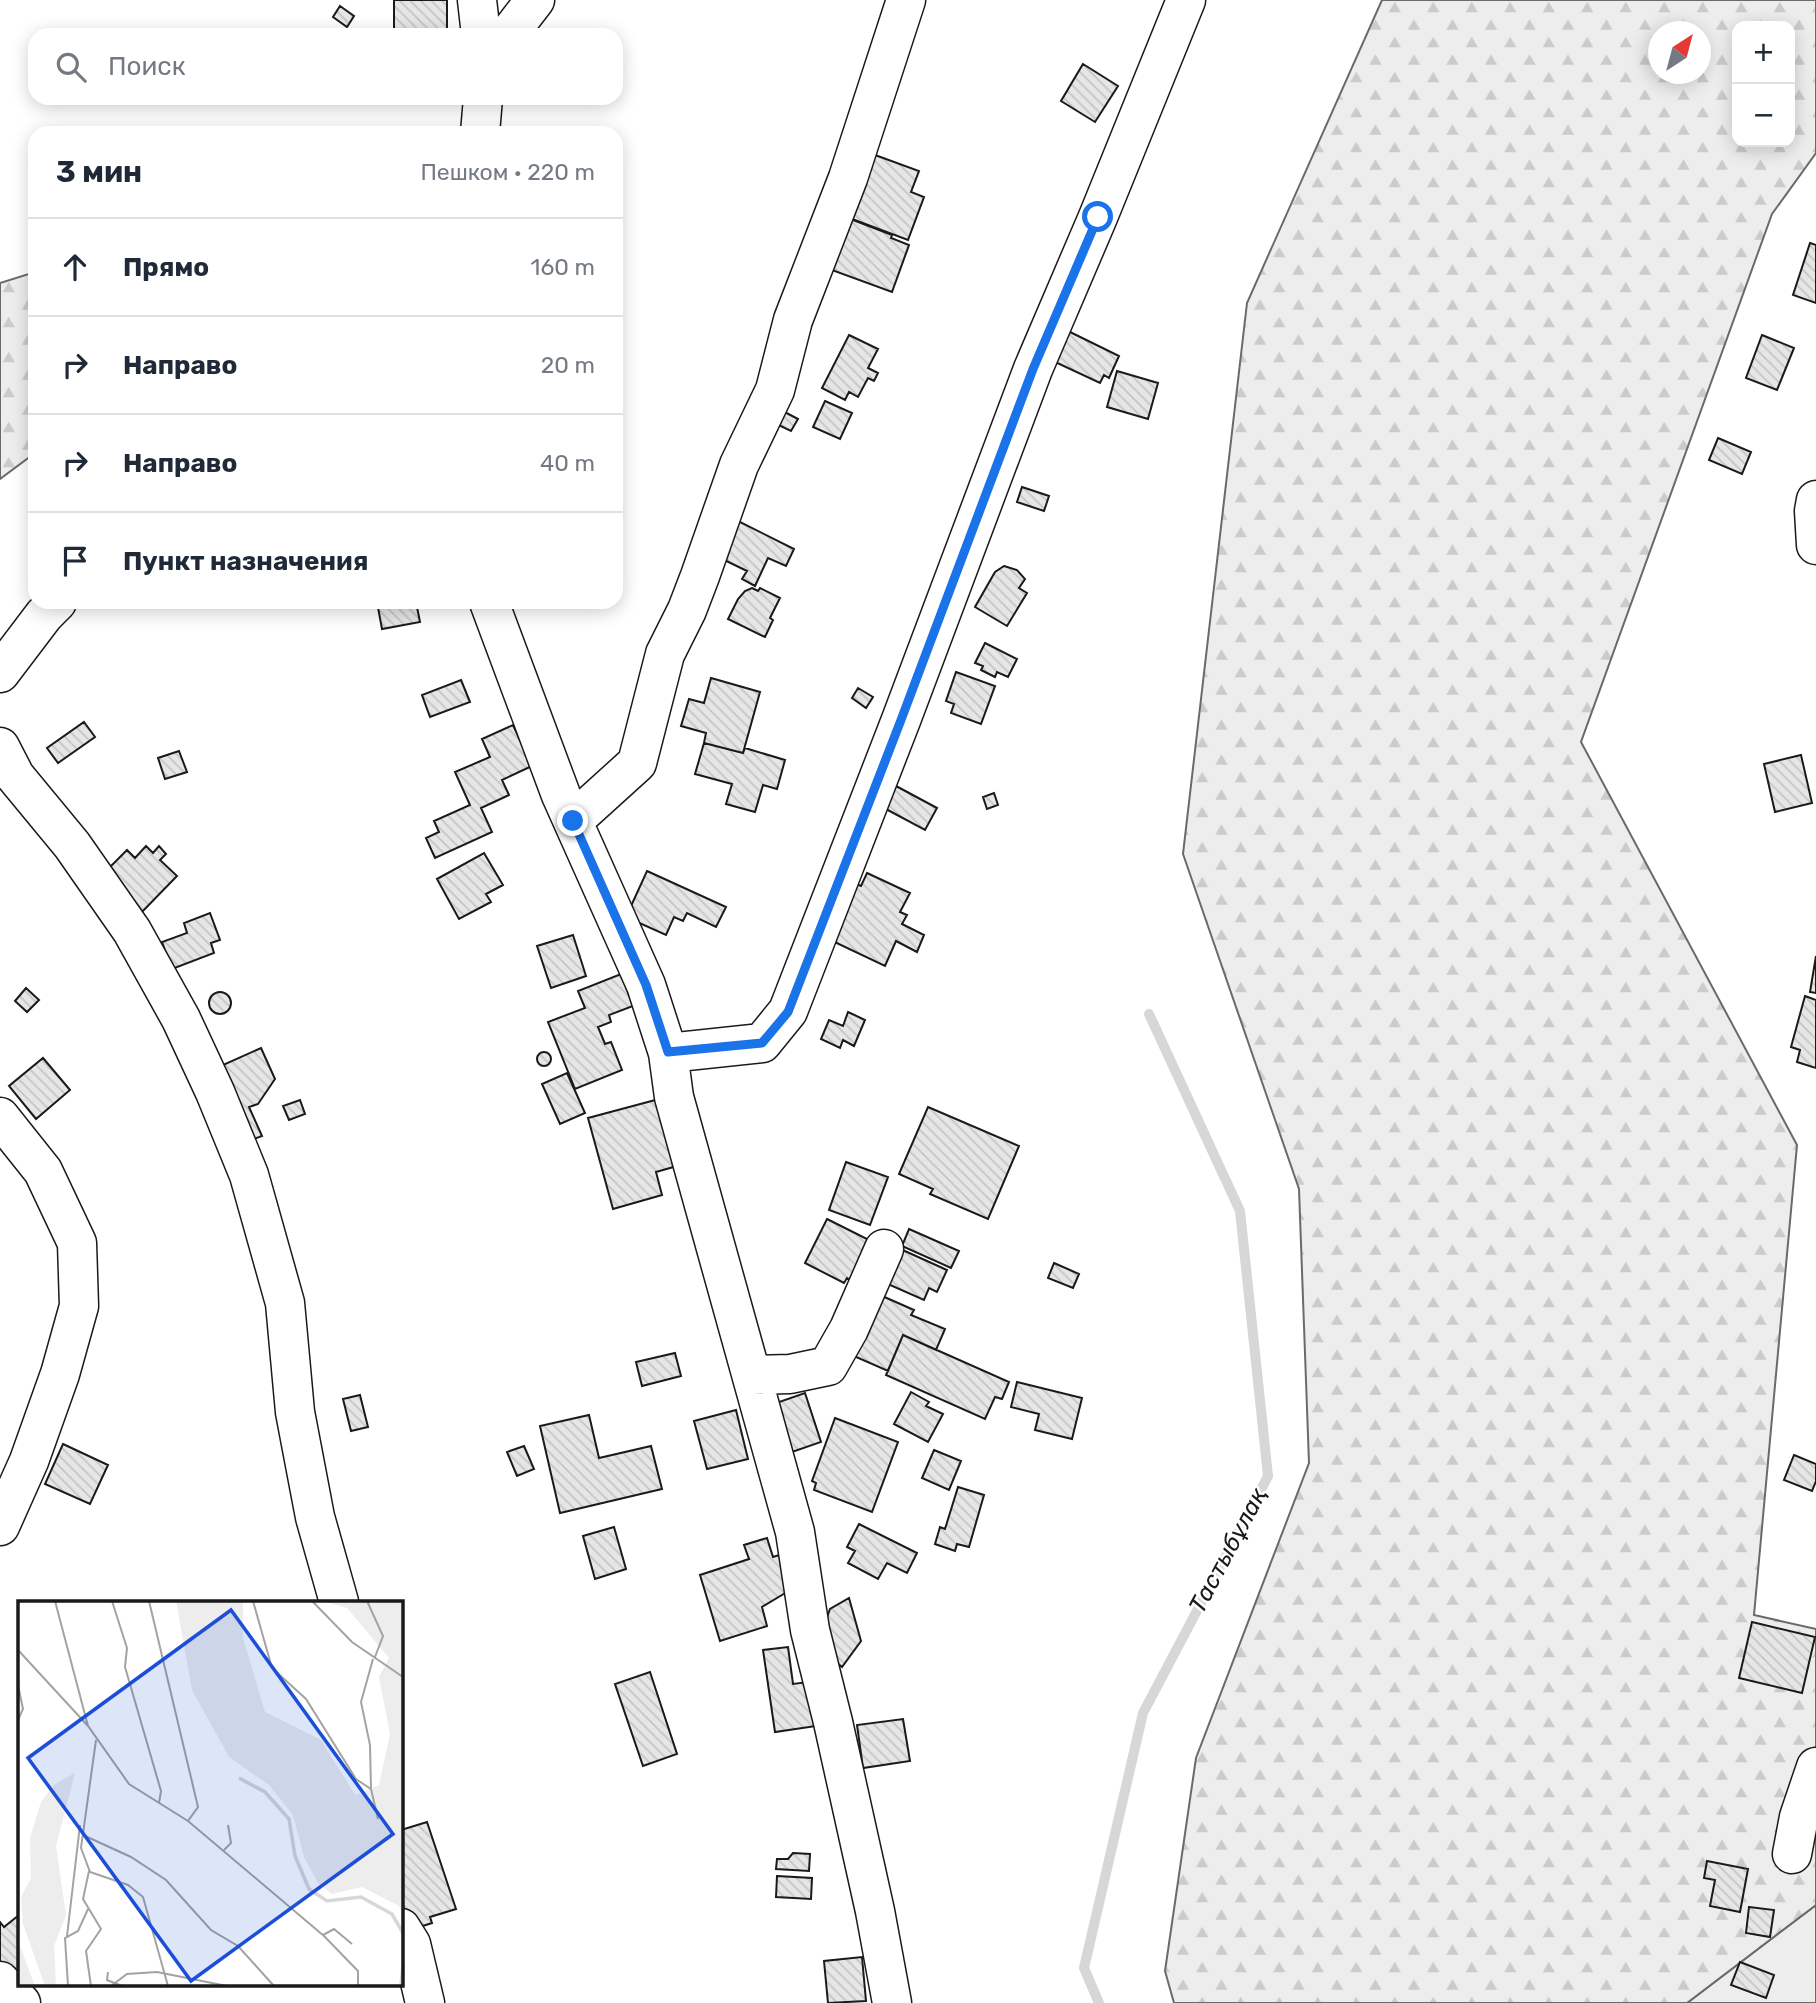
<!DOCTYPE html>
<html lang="ru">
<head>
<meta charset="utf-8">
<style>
	body { margin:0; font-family:Rubik,sans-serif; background:#f2f2f3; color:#1f2937 }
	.controls { position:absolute; right:21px; top:21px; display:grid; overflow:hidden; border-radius:14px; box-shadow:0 4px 18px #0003 }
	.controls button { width:63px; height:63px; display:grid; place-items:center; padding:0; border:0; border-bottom:2px solid #e0e1e3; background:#fff; color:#1f2937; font:35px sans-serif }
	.compass { position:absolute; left:1648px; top:21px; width:63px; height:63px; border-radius:50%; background:#fff; box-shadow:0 4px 18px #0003; rotate:36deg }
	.stop { position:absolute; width:21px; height:21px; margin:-16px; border:5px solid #1a73e8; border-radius:50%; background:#fff }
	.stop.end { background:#1a73e8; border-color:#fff; box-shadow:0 2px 7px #0008 }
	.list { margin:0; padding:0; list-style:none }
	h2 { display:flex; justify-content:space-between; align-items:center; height:91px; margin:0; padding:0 28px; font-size:30px }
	h2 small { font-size:23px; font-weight:400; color:#747a83 }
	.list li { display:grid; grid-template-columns:46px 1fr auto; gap:21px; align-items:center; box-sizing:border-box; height:98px; padding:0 28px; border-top:2px solid #e0e1e3 }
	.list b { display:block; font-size:26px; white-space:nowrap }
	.list em { font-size:23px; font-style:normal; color:#747a83 }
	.icon { flex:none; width:38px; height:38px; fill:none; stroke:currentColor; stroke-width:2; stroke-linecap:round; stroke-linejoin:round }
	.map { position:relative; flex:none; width:1816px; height:2003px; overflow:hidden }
	.search { position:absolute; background:#fff; box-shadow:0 4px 18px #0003; left:28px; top:28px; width:595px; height:77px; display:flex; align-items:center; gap:18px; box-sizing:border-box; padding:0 24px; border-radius:21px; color:#747a83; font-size:26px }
	.panel { position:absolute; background:#fff; box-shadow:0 4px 18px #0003; left:28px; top:126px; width:595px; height:483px; border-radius:21px }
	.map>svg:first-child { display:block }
	.built { fill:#ededed; stroke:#6a6a6a; stroke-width:2 }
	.forest { fill:url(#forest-firs); stroke:#6a6a6a; stroke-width:2; fill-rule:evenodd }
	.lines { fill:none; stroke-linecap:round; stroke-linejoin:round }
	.stream { stroke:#d7d7d7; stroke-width:10 }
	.building { fill:url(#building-back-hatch); stroke:#1a1a1a; stroke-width:2 }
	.minor-casing { stroke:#1a1a1a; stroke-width:41 }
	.minor { stroke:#fff; stroke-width:38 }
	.route { stroke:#1a73e8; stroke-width:9 }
	.labels { text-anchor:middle; stroke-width:5; stroke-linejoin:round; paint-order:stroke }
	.water-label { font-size:24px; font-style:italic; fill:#1a1a1a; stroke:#fff }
	.inset-river { fill:none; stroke:#d7d7d7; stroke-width:3.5 }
	.inset-road { fill:none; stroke:#a3a3a3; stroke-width:2 }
	.view { fill:#1d4ed8; fill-opacity:0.15; stroke:#1d4ed8; stroke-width:3.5 }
	.inset-edge { fill:none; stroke:#1a1a1a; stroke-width:3.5 }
</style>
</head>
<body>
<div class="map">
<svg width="1816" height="2003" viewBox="0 0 1816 2003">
	<defs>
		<pattern id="forest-firs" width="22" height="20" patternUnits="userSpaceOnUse" patternTransform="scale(1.75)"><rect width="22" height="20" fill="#ededed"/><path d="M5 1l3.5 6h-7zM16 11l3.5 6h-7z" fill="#cbcbcb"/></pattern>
		<pattern id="building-back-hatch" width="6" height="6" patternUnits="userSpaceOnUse" patternTransform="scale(1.75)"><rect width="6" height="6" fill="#e6e6e6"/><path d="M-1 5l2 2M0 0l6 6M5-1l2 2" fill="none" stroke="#c5c5c5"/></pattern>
	</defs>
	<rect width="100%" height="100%" fill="#fff"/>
	<path class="built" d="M1816,1905v98h-129z"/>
	<path class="forest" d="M1382,0h434v153l-44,61 -191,528 216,403 -43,470 62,14v276l-129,98h-513l-9,-32 31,-213 113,-295 -10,-274 -116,-335 64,-551zM1737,26h53v116h-53zM1658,32h42v42h-42z
		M35,272v181l-35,26v-196z"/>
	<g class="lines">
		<path class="stream" d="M1099,2003l-15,-35 59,-255 125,-237 -28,-265 -91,-197"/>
	</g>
	<path class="building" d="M394,0h53v35h-53z
		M340,6l14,10 -7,11 -14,-10z
		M1083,64l35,22 -23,36 -34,-21z
		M875,155l44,16 -8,21 13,5 -16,43 -56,-21z
		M848,218l44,17 -1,3 18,7 -17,47 -63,-23z
		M1810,243l6,2v58l-23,-8z
		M1068,331l51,25 -10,22 -5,-3 -4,8 -47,-22z
		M849,335l29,14 -10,19 10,5 -4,8 -6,-3 -10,19 -9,-5 -4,8 -23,-12z
		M1762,335l32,13 -17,42 -31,-12z
		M1117,371l41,12 -10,36 -41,-12z
		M825,401l27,12 -12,26 -27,-12z
		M775,407l23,12 -7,12 -23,-11z
		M1718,438l33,14 -9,22 -33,-14z
		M1022,487l27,9 -5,15 -27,-9z
		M732,518l62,31 -8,17 -18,-8 -13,28 -13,-7 5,-8 -33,-16z
		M1004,566l13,4 8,9 -6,9 8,5 -20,33 -32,-19 20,-35z
		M752,588l6,3 2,-3 20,10 -10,20 3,2 -8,17 -37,-18 10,-20 7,-8z
		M377,602h39l4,20 -38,7z
		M985,643l32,16 -9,18 -11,-5 -2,5 -14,-7 2,-4 -8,-3z
		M956,672l39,14 -14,38 -30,-11 3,-9 -8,-3z
		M711,678l49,14 -17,61 -39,-10 2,-10 -25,-7 8,-27 15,4z
		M461,680l9,22 -40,15 -8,-22z
		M858,688l15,9 -7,11 -14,-10z
		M84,722l11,15 -37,26 -11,-15z
		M513,725l19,41 -30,14 7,15 -28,13 11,24 -57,26 -9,-20 13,-6 -5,-11 36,-16 -15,-33 35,-15 -8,-18z
		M704,743l39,10 2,-5 40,12 -8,29 -14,-4 -8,27 -29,-8 6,-20 -37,-10z
		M179,751l8,21 -22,7 -7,-21z
		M1801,755l11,48 -37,9 -11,-48z
		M896,786l41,22 -12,22 -41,-22z
		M994,793l4,12 -11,4 -4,-12z
		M146,846l7,7 6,-7 7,8 -6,6 17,16 -37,38 -33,-44 20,-20 8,8z
		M484,853l19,32 -17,9 5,8 -32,17 -22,-40z
		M647,871l79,36 -10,20 -29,-14 -4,8 -9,-4 -8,18 -40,-18z
		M867,873l43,20 -10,19 7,3 -5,9 22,11 -7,17 -21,-11 -11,25 -61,-29 27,-55 10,4z
		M210,913l10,27 -9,3 3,10 -42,16 -10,-27 25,-9 -3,-10z
		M573,935l13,41 -35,12 -14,-42z
		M1816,956v37l-6,-1z
		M621,974l12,32 -24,9 2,7 -13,5 7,17 6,-2 11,28 -47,19 -27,-67 37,-14 -7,-17z
		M26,988l13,12 -12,12 -12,-11z
		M209 1003a11 11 0 1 1 22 0a11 11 0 1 1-22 0Z
		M1805,996l11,4v68l-19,-6 3,-12 -9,-3z
		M848,1012l17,8 -11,26 -11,-6 -3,8 -19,-9 8,-19 14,6z
		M261,1048l14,31 -17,25 -9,3 13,29 -16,6 -32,-73z
		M537 1059a7 7 0 1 1 14 0a7 7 0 1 1-14 0Z
		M43,1058l27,32 -34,29 -27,-33z
		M567,1073l18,40 -25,11 -18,-40z
		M659,1099l18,67 -21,6 6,23 -49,14 -25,-91z
		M300,1100l5,14 -16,6 -6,-14z
		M928,1107l91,39 -31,73 -58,-25 3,-5 -34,-15z
		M846,1162l42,15 -18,48 -41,-15z
		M827,1219l44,22 -15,42 -9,-5 -3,5 -39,-20z
		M909,1229l50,22 -8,17 -49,-22z
		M896,1247l51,23 -10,22 -8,-4 -5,12 -43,-19z
		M1054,1263l25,11 -6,14 -25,-10z
		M873,1292l41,18 -3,5 34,14 -9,21 -33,-15 -15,36 -41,-18z
		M903,1335l106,47 -7,17 -7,-2 -10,22 -99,-44z
		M675,1353l6,23 -39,10 -6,-24z
		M1017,1382l65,16 -10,41 -37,-9 4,-16 -28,-7z
		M911,1392l18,10 -3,4 17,8 -15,28 -34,-18z
		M805,1393l16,49 -29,10 -16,-49z
		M360,1395l8,32 -17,4 -8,-32z
		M736,1410l12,49 -41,10 -13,-48z
		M589,1415l10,43 52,-12 11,43 -102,24 -20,-87z
		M835,1418l63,24 -26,70 -58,-22 2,-7 -4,-2z
		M63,1444l45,21 -18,39 -45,-20z
		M524,1446l10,23 -17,7 -10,-24z
		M934,1450l27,11 -12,29 -27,-12z
		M1794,1455l22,9v17l-4,10 -28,-11z
		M958,1487l26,8 -15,52 -12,-3 -2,7 -20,-7 5,-17 5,2z
		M859,1524l58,29 -10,20 -20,-10 -9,16 -30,-16 7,-12 -8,-4z
		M614,1527l12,42 -31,10 -12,-43z
		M767,1538l6,19 6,-2 9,29 -1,8 -25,15 5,19 -47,15 -20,-66 49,-16 -5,-14z
		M849,1598l12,43 -19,26 -12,-10 -5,-34 5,-14z
		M1752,1622l63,15 -13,56 -63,-15z
		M788,1647l5,37 23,-3 7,44 -48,7 -12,-82z
		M650,1672l27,82 -34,12 -28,-82z
		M903,1719l7,42 -47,7 -6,-43z
		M427,1822l29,87 -26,8 2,6 -28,9 -3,-10v-92z
		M793,1853l17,1 -1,17 -33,-2 1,-10h11z
		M1707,1861l41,8 -8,43 -30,-6 5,-26 -11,-2z
		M777,1876l35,2 -1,21 -35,-2z
		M1749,1907l25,3 -4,27 -24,-4z
		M19,1915v69l-19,-11v-51l4,5z
		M862,1957l4,44 -38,2 -4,-42z
		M1740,1962l34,13 -8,23 -35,-13z"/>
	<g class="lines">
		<defs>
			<path id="minor" d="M477,0l4,35
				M508,35l27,-35
				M480,133l3,-35
				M1816,500l-2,11 2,34
				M489,602l72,193 85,190 22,68 6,44 121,435 15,98 23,92 42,189 17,92
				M0,673l44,-58 13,-13
				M0,747l15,29 57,69 60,86 49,88 34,73 34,83 36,128 10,109 20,105 24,85
				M573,821l64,-58 28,-109 22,-44 13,-34 39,-111 36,-75 18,-70 55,-142 58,-178
				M668,1053l94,-10 26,-32 113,-291 132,-351 65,-152 88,-217
				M0,1117l43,54 34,72 2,63 -19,68 -31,87 -29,65
				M752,1375l38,-1 38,-8 21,-37 35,-80
				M1792,1854l7,-37 17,-50
				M401,1928l10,16 14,59
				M0,1981l21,22"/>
		</defs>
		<use href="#minor" class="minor-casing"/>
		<use href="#minor" class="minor"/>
	</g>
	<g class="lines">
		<path class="route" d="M573,821l73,164 22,67 94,-9 26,-31 113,-292 132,-351 65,-152"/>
	</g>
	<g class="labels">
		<g class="water-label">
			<text transform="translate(1228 1550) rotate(-62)" y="8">Тастыбұлақ</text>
		</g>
	</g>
	<g transform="translate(18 1601)">
		<rect width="385" height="385" fill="#fff"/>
		<path d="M385,186v53l-24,4 11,-37z" fill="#ededed"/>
		<path d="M158,0h67v37l22,74 56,28 34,55 24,-10 11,-51 -11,-57 10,-19 -42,-50 -24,-7h80v186l-13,20 -11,37 24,-4v74l-4,-8 -37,-19 -30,7 -14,-11 -14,-26 -11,-42 -24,-30 -40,-28 -37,-67zM57,172l-19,73 10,69 -12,31 2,40h-11l-22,-62 -2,-27 10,-19 -1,-40 11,-36 14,-18zM0,340l17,45h-17z" fill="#ededed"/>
		<path class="inset-river" d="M221,177l26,14 24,27 6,37 14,33 18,12 34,-4 31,17 11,19M383,385l2,-21"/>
		<path class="inset-road" d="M37,0l33,125M94,0l15,47 -2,19 36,124 -2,12M131,0l49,206 -10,14M235,0l19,67 34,31 50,80 15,10 -1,-44 -9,-43 12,-43M294,0l40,41 51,35M349,0l16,35 -8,21M0,49l70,76 41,58 59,37 136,115 34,35v15M0,84l5,24 -5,11M78,139l-15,108 9,24 38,13 15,12 25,89M353,188l7,30M65,234l48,22 35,23 45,50 27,16 36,40M206,249l7,-7 -3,-18M71,270l-6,28 18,30 -15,22 5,35M305,334l11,-6 18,15M49,335l13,-111M90,371l-1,8 15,6M50,385l-3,-48 13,-7 10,-22M93,385l16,-12 30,-2 70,14"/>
		<path class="view" d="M213,9l162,224 -202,147 -163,-223z"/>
		<rect width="385" height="385" class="inset-edge"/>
	</g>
</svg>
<div class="controls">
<button>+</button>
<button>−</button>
</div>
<svg class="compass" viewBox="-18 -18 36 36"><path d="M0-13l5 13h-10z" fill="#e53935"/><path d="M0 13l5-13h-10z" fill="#747a83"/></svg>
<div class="stop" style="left:1098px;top:217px"></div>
<div class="stop end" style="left:573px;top:821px"></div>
<div class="search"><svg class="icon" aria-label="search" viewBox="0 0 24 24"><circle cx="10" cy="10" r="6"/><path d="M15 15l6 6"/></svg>Поиск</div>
<section class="panel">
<h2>3 мин<small>Пешком · 220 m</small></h2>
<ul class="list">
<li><svg class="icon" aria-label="ahead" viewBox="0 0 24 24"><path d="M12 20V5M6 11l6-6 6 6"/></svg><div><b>Прямо</b></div><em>160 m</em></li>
<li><svg class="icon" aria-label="right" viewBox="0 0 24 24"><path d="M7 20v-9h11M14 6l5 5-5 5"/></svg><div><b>Направо</b></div><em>20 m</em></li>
<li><svg class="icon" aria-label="right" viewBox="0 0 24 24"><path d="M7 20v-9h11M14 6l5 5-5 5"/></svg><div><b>Направо</b></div><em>40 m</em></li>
<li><svg class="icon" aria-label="arrive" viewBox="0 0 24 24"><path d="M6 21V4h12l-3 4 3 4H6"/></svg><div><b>Пункт назначения</b></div></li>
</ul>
</section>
</div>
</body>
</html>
